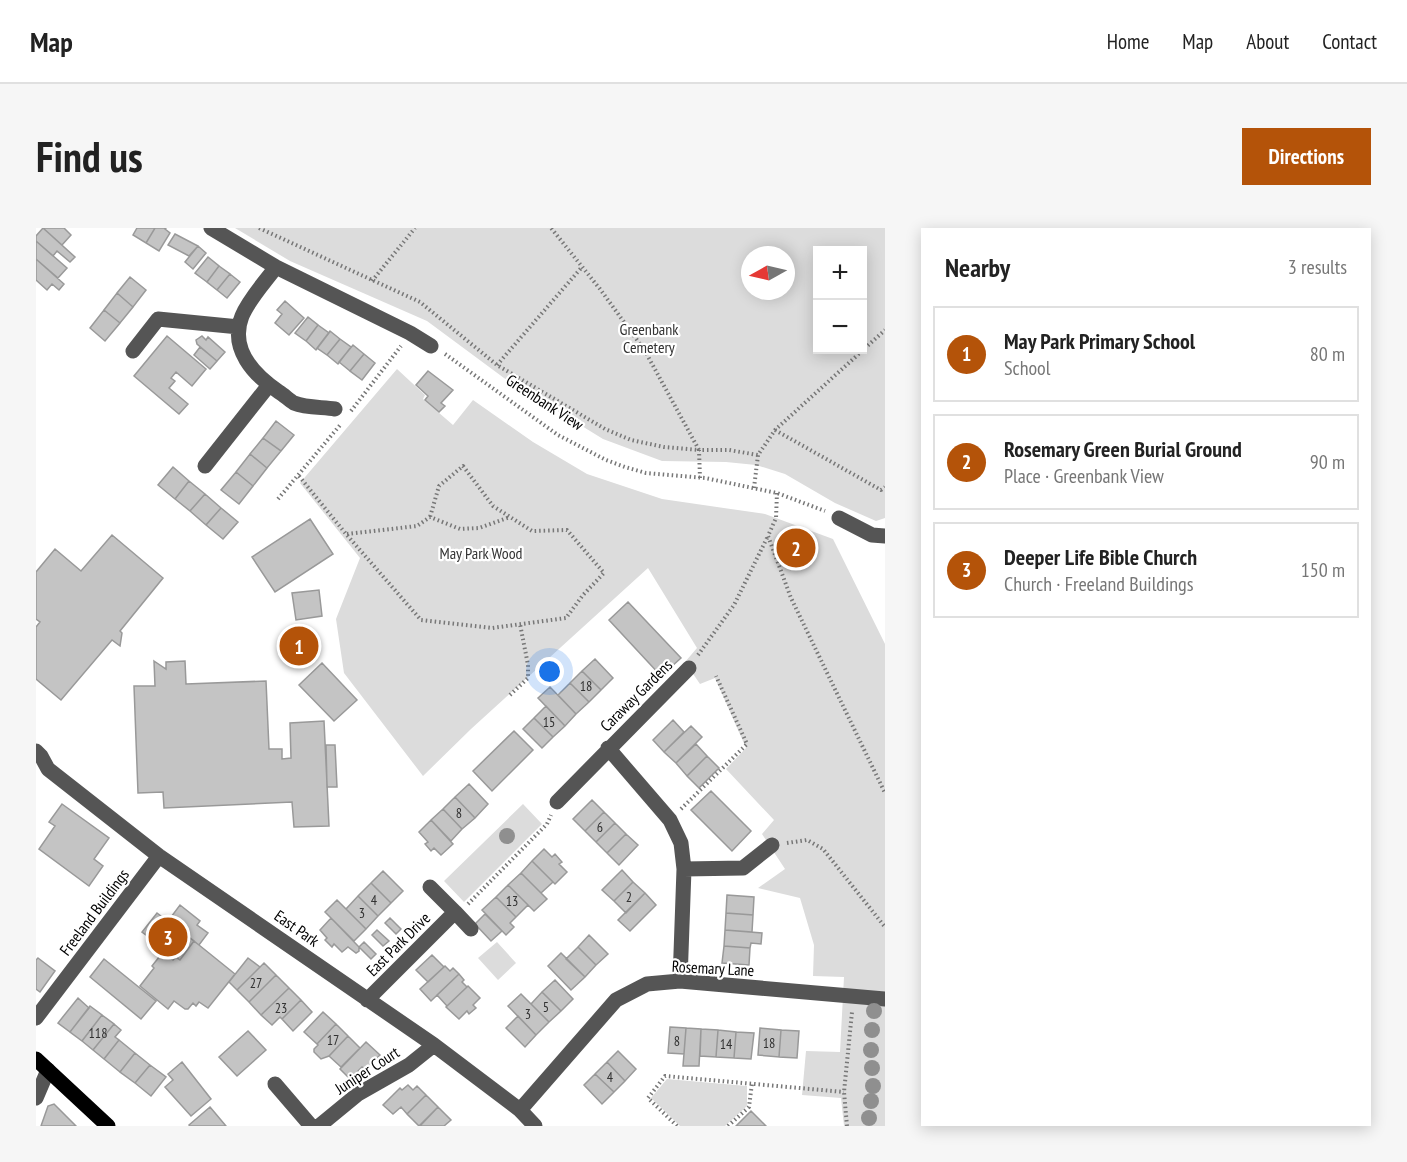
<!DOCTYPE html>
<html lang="en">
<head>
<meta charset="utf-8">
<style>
	body { margin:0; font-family:"PT Sans Narrow",sans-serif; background:#f6f6f6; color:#222 }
	.controls { position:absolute; right:18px; top:18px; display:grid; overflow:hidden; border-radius:0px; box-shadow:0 3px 15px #0003 }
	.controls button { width:54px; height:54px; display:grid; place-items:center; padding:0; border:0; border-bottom:2px solid #e0e0e0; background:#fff; color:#222; font:30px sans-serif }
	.compass { position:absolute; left:705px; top:18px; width:54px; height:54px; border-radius:50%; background:#fff; box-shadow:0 3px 15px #0003; rotate:262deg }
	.you { position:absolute; left:514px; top:444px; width:21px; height:21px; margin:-15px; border:4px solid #fff; border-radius:50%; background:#1a73e8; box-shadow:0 0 0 9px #1a73e833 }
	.badge { display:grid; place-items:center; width:39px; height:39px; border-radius:50%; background:#b45309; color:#fff; font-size:20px; font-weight:700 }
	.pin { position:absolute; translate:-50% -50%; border:3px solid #fff; box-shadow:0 2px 6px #0006 }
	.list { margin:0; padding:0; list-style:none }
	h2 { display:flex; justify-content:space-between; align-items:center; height:78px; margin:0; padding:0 24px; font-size:26px }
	h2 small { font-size:20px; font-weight:400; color:#767676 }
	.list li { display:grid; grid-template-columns:39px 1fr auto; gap:18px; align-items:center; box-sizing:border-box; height:96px; margin:0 12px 12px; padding:0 12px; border:2px solid #e0e0e0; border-radius:0px }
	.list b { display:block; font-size:22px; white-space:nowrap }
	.list p { margin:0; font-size:20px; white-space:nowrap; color:#767676 }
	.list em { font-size:20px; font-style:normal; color:#767676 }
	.map { position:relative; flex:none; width:849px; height:898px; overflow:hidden; border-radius:0px }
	header { display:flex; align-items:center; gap:36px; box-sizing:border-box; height:84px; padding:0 30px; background:#fff; border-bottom:2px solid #e0e0e0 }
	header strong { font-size:28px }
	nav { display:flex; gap:33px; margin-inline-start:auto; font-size:21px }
	.intro { display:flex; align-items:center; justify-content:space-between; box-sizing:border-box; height:144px; padding:0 36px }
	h1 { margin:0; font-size:42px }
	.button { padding:15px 27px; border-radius:0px; background:#b45309; color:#fff; font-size:21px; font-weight:700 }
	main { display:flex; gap:36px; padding:0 36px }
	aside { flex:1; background:#fff; border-radius:0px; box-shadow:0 3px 15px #0003 }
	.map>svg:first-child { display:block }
	.green { fill:#dcdcdc; fill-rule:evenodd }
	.building { fill:#c4c4c4; stroke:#999; stroke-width:1.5 }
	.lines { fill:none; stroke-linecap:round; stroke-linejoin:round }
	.path { stroke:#777; stroke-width:4; stroke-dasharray:1.5 3; stroke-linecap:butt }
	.minor { stroke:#555; stroke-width:15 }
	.major { stroke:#000; stroke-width:15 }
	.tree { fill:#8f8f8f }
	.labels { text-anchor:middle; stroke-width:4.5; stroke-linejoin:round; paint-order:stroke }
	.number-label { font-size:14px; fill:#313131 }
	.park-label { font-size:16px; fill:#333; stroke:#fff }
	.street-label { font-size:16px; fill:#000; stroke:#fff }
</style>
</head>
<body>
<header>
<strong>Map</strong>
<nav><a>Home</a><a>Map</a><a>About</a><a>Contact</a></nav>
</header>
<div class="intro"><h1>Find us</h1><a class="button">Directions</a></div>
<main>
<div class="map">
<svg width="849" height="898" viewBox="0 0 849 898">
	<rect width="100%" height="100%" fill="#fff"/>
	<path class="green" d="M199,0h650v290l-9,3 -41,-18 -50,-29 -29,-9 -30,-3 -64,-1 -59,-22 -99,-61 -77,-57 -137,-60zM782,22h44v100h-44zM714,27h36v36h-36z
		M361,141l28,26 -2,4 30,26 20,-25 60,42 54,32 75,25 103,15 68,25 52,105v482h-41l-3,-28 -39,-3 4,-44 34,1 4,-75 -31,-1 1,-31 -14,-47 -42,-10 27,-19 -23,-35 12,-14 -48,-51 20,-21 -31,-70 -15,6 -15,-22 12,-14 -49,-80 -177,161 -48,47 -79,-103 -8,-54 24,-61 -60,-75z
		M487,576l19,20 -78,78 -20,-21z
		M461,714l19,21 -18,17 -20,-22z
		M631,851l80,7v20l-22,20h-45l-29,-28z"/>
	<path class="building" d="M7,0h21l7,7 -9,10z
		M7,0l32,29 -5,5 -13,-11 -4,5 -17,-15v-5z
		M101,0h18l-9,15 -13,-8z
		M119,0h11l-1,1 5,4 -11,18 -13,-8z
		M139,6l23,12 -9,10 -21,-11z
		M0,13l31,27 -9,10 -22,-19z
		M162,18l8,7 -13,16 -8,-7z
		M172,29l11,9 -12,16 -12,-9z
		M0,31l28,25 -5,6 -7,-6 -5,6 -11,-10z
		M183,38l11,8 -13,16 -10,-8z
		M194,46l10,8 -13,16 -10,-8z
		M94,49l16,13 -13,17 -16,-14z
		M81,65l16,14 -13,16 -16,-13z
		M249,73l19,17 -15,17 -14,-12 7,-9 -5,-4z
		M68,82l16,13 -15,18 -15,-13z
		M272,89l10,8 -12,16 -11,-8z
		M282,97l11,8 -13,17 -10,-9z
		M294,103l10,8 -13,16 -10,-7z
		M131,108l39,33 -14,17 -16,-14 -5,6 4,3 -6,7 19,16 -9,10 -45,-38z
		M166,108l4,4 2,-3 17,15 -8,9 -20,-17 -1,-4z
		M304,111l11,8 -13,17 -11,-9z
		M317,117l11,9 -14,17 -11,-9z
		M164,119l17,14 -7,8 -16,-14z
		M328,126l11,9 -13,17 -12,-9z
		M392,143l25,19 -12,13 4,3 -6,6 -14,-12 3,-4 -12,-11z
		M240,193l18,14 -13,16 -18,-13z
		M227,210l18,13 -14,17 -17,-14z
		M214,226l17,14 -14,18 -17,-14z
		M137,239l16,14 -14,18 -17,-14z
		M200,244l17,14 -14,18 -18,-14z
		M153,253l16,13 -15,17 -15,-12z
		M169,266l16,14 -15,17 -16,-14z
		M185,280l17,14 -15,17 -17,-14z
		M274,291l23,35 -58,38 -23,-35z
		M76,307l51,43 -43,53 2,2 -2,13 -8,-6 -51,60 -25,-21v-52l4,-5 -4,-3v-47l19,-23 26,22z
		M283,362l3,26 -26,4 -4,-27z
		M592,374l53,56 -20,18 -52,-56z
		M559,431l18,19 -12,12 -19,-19z
		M118,433l12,8v-7l19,-1 1,23 80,-3 3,68h13v10l9,-1 -1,-35 34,-2 5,105 -35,1 -2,-25 -128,6 -1,-16 -25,1 -4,-107h21z
		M286,435l35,37 -23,21 -35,-36z
		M546,443l19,19 -12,12 -19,-19z
		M534,455l19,19 -13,12 -18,-19z
		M514,459l26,27 -11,12 -27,-28z
		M510,478l19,20 -12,11 -19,-19z
		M498,490l19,19 -11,11 -19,-19z
		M637,492l11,12 -20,20 -11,-12z
		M655,498l11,11 -26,26 -12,-11z
		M478,503l19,19 -41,41 -19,-20z
		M660,516l11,12 -20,20 -11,-13z
		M290,517h9l2,42h-10z
		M671,528l12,12 -20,20 -12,-12z
		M433,556l19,20 -13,14 -20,-21z
		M675,563l40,40 -19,20 -41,-41z
		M419,569l20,21 -13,11 -19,-20z
		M556,572l12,12 -19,19 -12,-12z
		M26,576l47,34 -15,21 9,7 -14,20 -50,-37 16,-23 -6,-4z
		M407,581l19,20 -11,12 -20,-21z
		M568,584l11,11 -19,19 -11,-11z
		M395,592l22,24 -12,11 -7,-7 -3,3 -6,-7 3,-2 -9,-10z
		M579,595l11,11 -19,19 -11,-11z
		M590,606l12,11 -19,20 -12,-12z
		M508,621l8,8 3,-3 7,8 -3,2 8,8 -12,12 -23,-23z
		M496,633l21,21 -12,11 -20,-20z
		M586,642l11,12 -19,19 -12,-11z
		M347,643l20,20 -12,12 -20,-20z
		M485,645l26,26 -13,12 -26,-26z
		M597,654l12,11 -19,20 -12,-12z
		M335,655l20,20 -13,13 -20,-20z
		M472,657l20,20 -12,12 -20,-20z
		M609,665l11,12 -26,26 -12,-11z
		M691,667l27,2 -1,18 -27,-2z
		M322,668l20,20 -12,13 -20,-20z
		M460,669l20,20 -6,6 4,4 -8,8 -24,-25z
		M301,672l29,29 -12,12 -29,-29z
		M144,677l20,16 -3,4 11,8 -9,12 -31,-24z
		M121,685l37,28 -14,19 -38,-28z
		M690,685l27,2 -1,17 -27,-2z
		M449,686l17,17 -11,10 -16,-17z
		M295,690l28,29v4l-3,2 -8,-6 -6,5 -8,-8 -2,3 -7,-7 2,-2 -7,-8z
		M354,690l11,11 -5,5 -11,-11z
		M341,702l12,11 -6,5 -11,-11z
		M689,702l37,3 -1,11 -10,-1 -1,5 -26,-2z
		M553,707l19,19 -12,11 -18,-18z
		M158,713l41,33 -27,34 -9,-6 -3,4 -3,-3 -5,6h-3l-11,-8 -6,8 -28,-23 14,-18 -2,-2 11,-14 10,8 3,-3 4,3z
		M328,714l12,12 -5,5 -12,-12z
		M688,718l26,2 -1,17 -27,-2z
		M542,719l18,18 -11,12 -19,-18z
		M525,725l24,24 -14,13 -23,-24z
		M396,727l12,12 -16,15 -12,-12z
		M2,730l17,13 -15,21 -4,-3v-29z
		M212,730l12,9 -23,23 -8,-8z
		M68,731l52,42 -15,18 -51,-42z
		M228,735l12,12 -27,27 -12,-12z
		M409,738l5,5 3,-3 6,6 -28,27 -11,-12z
		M423,746l5,6 -2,2 5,5 -20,19 -10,-11z
		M240,747l13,13 -28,27 -12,-13z
		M519,752l18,19 -12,12 -19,-19z
		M432,758l12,12 -7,7 3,3 -7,6 -2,-3 -8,8 -13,-12z
		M253,760l12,12 -19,19 -2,-2 -8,8 -11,-10z
		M506,764l19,19 -12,11 -18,-18z
		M485,766l28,28 -13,13 -28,-29z
		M42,770l11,10 -19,24 -12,-9z
		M265,772l11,12 -19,19 -11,-12z
		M54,778l12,9 -20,26 -12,-9z
		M287,784l13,12 -19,20 -13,-12z
		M66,787l12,9 -21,26 -11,-9z
		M482,788l18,19 -11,12 -19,-19z
		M78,796l7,6 -6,7 4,3 -15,19 -11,-9z
		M300,796l12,12 -19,20 -8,3 -7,-7v-3l4,-4 -1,-1z
		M634,799l16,1 -2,26 -16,-1z
		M650,800l15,1 -2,37h-16z
		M724,800l21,2 -2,27 -21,-2z
		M665,801l17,1 -2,27 -16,-1z
		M682,802l18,2 -2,26 -18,-1z
		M745,802l18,1 -2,27 -18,-1z
		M212,803l18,19 -29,26 -18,-19z
		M700,804l18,1 -3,26 -17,-1z
		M312,808l12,12 -19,19 -12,-11z
		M83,812l16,13 -15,19 -16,-13z
		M330,814l14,13 -15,15 -3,-3 -12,12 -10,-10z
		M582,823l18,18 -11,12 -18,-19z
		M99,825l15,12 -15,18 -15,-11z
		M146,834l29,37 -20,17 -26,-29 8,-7 -5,-6z
		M571,834l18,19 -11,11 -19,-18z
		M114,837l16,12 -15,19 -16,-13z
		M559,846l19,18 -12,12 -18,-19z
		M372,857l5,5 4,-4 9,9 -19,19 -6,-7 -8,7 -10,-9 17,-17 2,2z
		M390,867l12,12 -19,19 -12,-12z
		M18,876l22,22h-35l7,-20z
		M174,879l16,19h-36l-1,-1z
		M402,879l13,13 -7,6h-24z
		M715,883l15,15h-30z"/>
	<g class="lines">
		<path class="path" d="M223,0l161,74 77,63 108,64 26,11 33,7 35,3 -54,-99 -45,-62 -49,-61
			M336,53l43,-53
			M409,126l113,81 48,25 19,7 21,6 59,5 72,15 48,18
			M461,137l85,-98
			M315,183l50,-65
			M739,202l106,60 4,-3
			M263,248l47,58 75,86 71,8 74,-10 17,-23 21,-22 -37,-43 -35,1 -39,-25 -30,-40 -24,20 -9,31
			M664,250l-1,-28h30l29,5
			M718,260l4,-33 17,-25 110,-100
			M741,265l-1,25 -8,18 23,62 94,195
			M242,271l63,-75
			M311,306l70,-8 13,-9 30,12 19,-1 31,-11
			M662,427l36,-50 34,-69
			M474,467l18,-17v-13l-8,-41
			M645,581l66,-65 -31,-68
			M751,615l20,-3 16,9 62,78
			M432,676l79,-80 4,-9
			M641,898l-29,-28 17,-22 179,16
			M692,898l21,-19 3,-24
			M811,898l-3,-34 8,-80"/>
		<path class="minor" d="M175,0l65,39 134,66 21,13
			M240,39c-11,15 -27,32 -34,49 -13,33 12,59 37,76 5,3 10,8 15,11 12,5 29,4 41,6
			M97,123l25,-32 81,8
			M169,238l64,-81
			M803,290l33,17 13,1
			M572,520l62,72 11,23 3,26 -4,112
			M0,523l5,5 7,13 111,87 275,189 86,65 15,16
			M521,574l132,-134
			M648,641l59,-1 29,-23
			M419,684l16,17
			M331,772l88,-88 -25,-25
			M0,790l123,-162
			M239,856l36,42
			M0,870l12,-28
			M484,882l96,-110 31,-16 33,-3 205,18
			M283,898l39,-32 51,-29 25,-20"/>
		<path class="major" d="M0,831l72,67"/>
	</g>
	<g class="tree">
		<circle cx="471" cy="608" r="8"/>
		<circle cx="838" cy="783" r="8"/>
		<circle cx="836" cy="802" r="8"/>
		<circle cx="835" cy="822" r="8"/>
		<circle cx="836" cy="840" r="8"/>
		<circle cx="837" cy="858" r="8"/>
		<circle cx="835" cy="873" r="8"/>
		<circle cx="833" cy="890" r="8"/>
	</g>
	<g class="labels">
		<g class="number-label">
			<text x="550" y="463">18</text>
			<text x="513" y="499">15</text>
			<text x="423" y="590">8</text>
			<text x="564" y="604">6</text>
			<text x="593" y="674">2</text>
			<text x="338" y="677">4</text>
			<text x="476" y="678">13</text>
			<text x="326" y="690">3</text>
			<text x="220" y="760">27</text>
			<text x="510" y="784">5</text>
			<text x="245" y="785">23</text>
			<text x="492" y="791">3</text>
			<text x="62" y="810">118</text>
			<text x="297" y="817">17</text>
			<text x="641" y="818">8</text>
			<text x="733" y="820">18</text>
			<text x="690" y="821">14</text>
			<text x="574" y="854">4</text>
		</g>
		<g class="park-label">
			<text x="613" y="107">Greenbank<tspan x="613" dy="18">Cemetery</tspan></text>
			<text x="445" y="331">May Park Wood</text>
		</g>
		<g class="street-label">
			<text transform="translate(509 174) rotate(33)" y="6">Greenbank View</text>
			<text transform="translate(600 467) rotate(-45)" y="6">Caraway Gardens</text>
			<text transform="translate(58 684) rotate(-53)" y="6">Freeland Buildings</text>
			<text transform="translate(261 700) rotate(35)" y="6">East Park</text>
			<text transform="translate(362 716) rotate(-45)" y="6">East Park Drive</text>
			<text transform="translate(677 740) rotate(3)" y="6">Rosemary Lane</text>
			<text transform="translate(331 842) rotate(-33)" y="6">Juniper Court</text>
		</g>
	</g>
</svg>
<div class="controls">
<button>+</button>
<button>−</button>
</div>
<svg class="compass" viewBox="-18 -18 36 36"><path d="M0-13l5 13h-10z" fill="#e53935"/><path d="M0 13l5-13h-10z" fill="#767676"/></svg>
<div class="you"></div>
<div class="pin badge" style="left:263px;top:418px">1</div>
<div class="pin badge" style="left:760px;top:320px">2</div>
<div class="pin badge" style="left:132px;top:709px">3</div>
</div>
<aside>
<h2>Nearby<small>3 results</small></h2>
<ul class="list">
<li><span class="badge">1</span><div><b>May Park Primary School</b><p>School</p></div><em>80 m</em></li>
<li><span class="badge">2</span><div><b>Rosemary Green Burial Ground</b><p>Place · Greenbank View</p></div><em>90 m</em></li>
<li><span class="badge">3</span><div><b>Deeper Life Bible Church</b><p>Church · Freeland Buildings</p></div><em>150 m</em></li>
</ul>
</aside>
</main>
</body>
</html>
